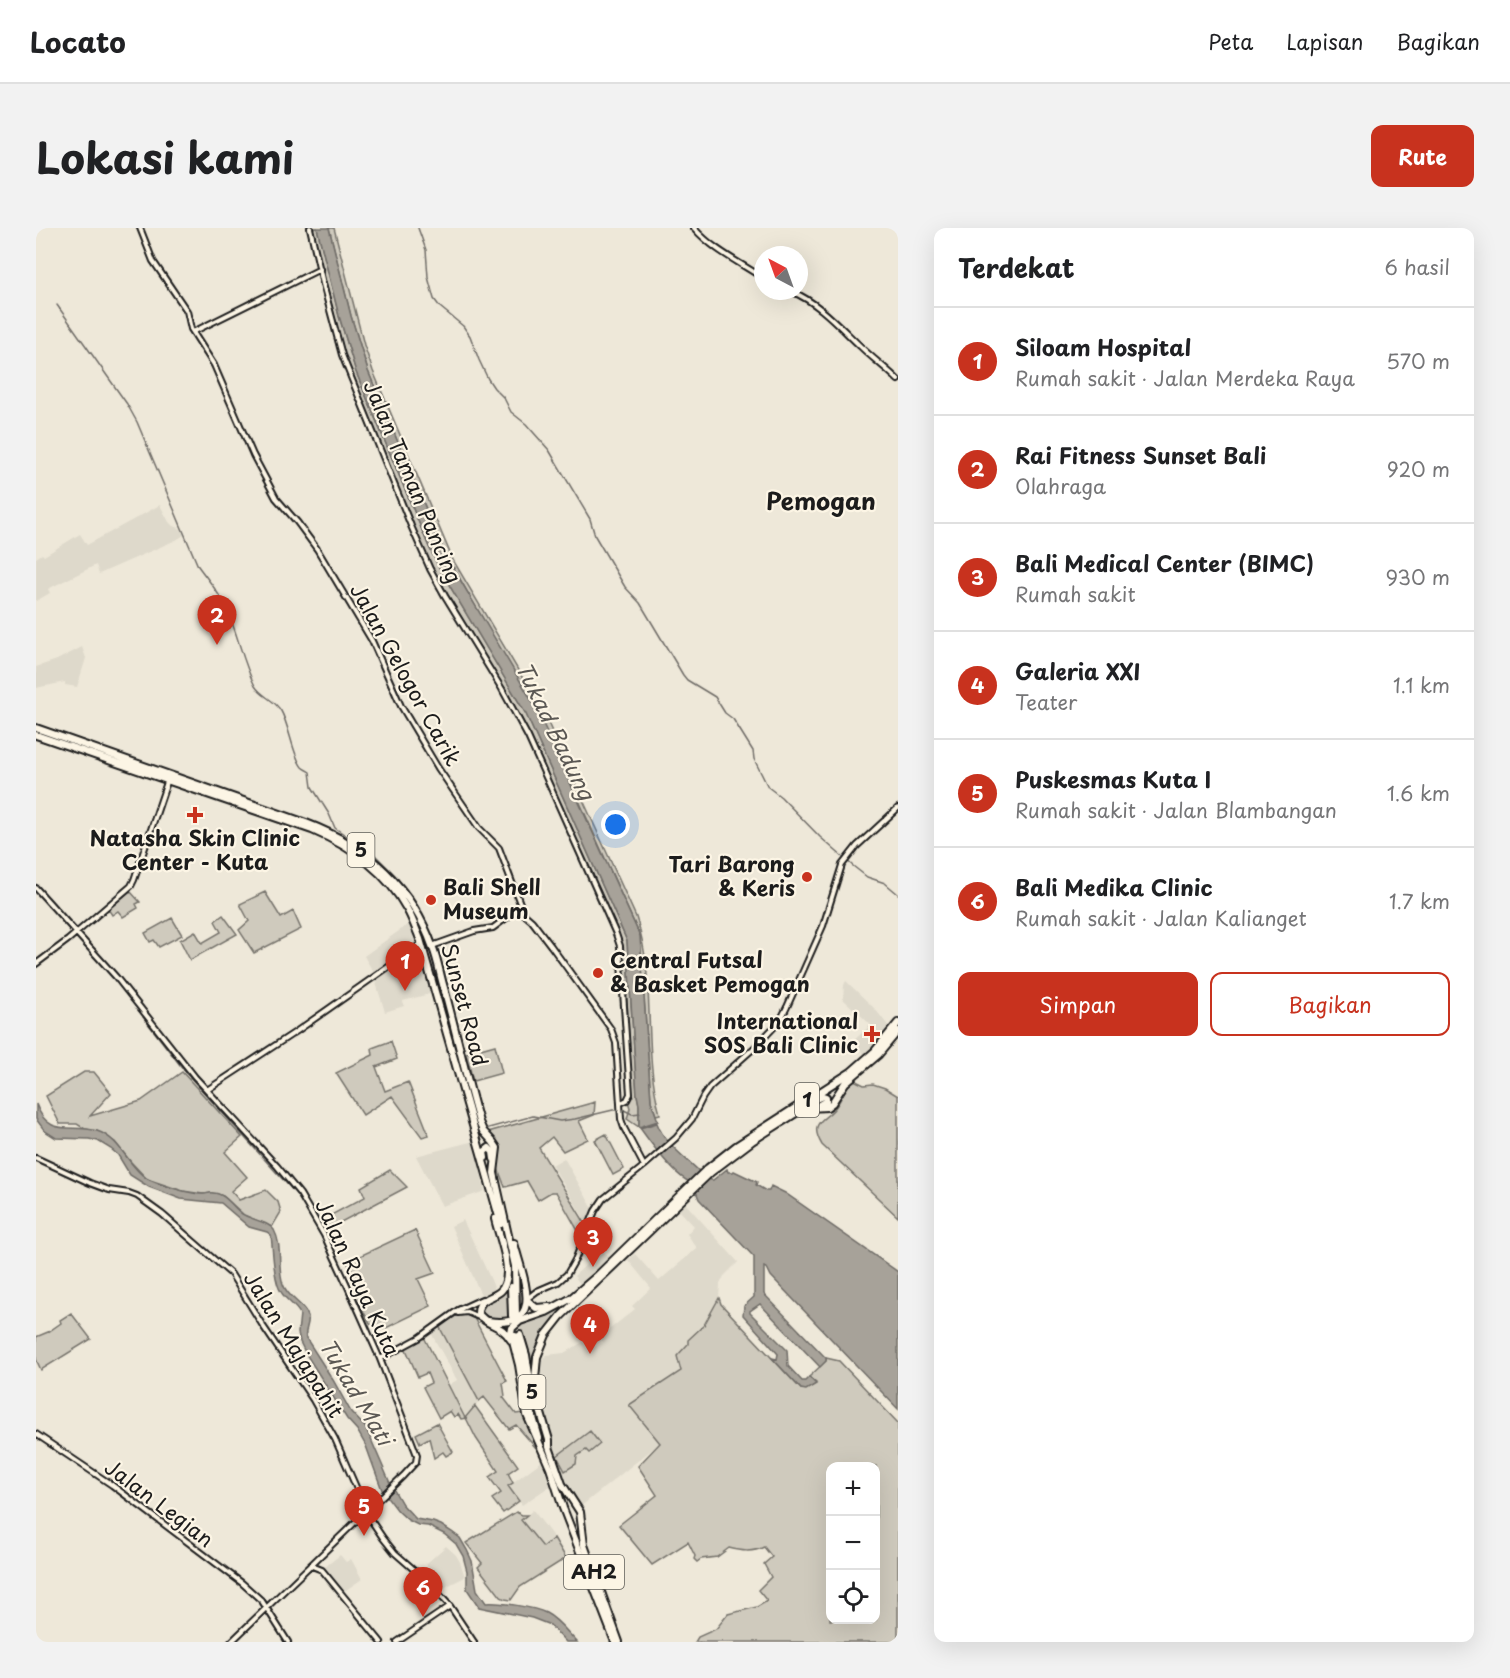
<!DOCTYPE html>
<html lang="id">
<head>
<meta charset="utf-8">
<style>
	body { margin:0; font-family:"Playpen Sans",sans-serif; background:#f2f2f2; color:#202124 }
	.controls { position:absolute; right:18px; bottom:18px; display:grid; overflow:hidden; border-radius:12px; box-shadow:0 6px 24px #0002 }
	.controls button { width:54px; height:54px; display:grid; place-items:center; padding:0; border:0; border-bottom:2px solid #e0e0e0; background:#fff; color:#202124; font:30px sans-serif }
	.compass { position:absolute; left:718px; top:18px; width:54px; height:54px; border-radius:50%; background:#fff; box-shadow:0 6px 24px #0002; rotate:319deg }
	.you { position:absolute; left:580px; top:597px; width:21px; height:21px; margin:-15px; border:4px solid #fff; border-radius:50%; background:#1a73e8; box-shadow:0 0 0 9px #1a73e833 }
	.badge { display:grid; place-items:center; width:39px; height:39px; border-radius:50%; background:#c8321e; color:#fff; font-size:20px; font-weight:700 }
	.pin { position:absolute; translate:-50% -50px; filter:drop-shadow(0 2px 3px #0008) }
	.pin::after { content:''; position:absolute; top:32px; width:21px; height:18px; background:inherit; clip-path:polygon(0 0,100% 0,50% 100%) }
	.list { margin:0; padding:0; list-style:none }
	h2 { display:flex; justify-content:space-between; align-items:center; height:78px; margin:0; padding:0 24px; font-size:26px }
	h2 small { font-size:20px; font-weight:400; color:#757577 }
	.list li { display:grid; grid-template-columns:39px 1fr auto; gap:18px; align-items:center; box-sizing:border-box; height:108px; padding:0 24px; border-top:2px solid #e0e0e0 }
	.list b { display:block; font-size:22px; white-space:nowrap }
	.list p { margin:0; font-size:20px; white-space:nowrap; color:#757577 }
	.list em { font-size:20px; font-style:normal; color:#757577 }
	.actions { display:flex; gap:12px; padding:18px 24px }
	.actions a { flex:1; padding:14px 0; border:2px solid #c8321e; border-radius:12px; text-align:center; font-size:21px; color:#c8321e }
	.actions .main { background:#c8321e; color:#fff }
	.icon { flex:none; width:33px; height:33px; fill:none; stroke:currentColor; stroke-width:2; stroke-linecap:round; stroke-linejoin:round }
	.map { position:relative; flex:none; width:862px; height:1414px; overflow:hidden; border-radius:12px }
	header { display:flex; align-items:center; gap:36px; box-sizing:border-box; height:84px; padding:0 30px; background:#fff; border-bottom:2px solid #e0e0e0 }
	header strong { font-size:28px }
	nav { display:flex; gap:33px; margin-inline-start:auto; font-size:21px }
	.intro { display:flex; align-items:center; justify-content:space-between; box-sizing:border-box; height:144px; padding:0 36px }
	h1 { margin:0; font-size:42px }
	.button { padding:15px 27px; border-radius:12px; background:#c8321e; color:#fff; font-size:21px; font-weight:700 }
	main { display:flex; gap:36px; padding:0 36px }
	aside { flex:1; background:#fff; border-radius:12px; box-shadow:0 6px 24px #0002 }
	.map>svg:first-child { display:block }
	.built { fill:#ded9cb }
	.green { fill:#cfcabd; stroke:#76736c; stroke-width:1.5; fill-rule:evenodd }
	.water { fill:#a7a299; stroke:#6f6c67; stroke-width:1.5 }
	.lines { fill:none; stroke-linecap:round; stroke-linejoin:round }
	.stream { stroke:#6f6c67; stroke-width:1.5 }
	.secondary-casing { stroke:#1c1c1c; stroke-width:8 }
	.highway-casing { stroke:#1c1c1c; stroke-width:10 }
	.secondary { stroke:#fcf5e5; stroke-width:4 }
	.highway { stroke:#fcf5e5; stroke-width:6 }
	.poi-dot { fill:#c8321e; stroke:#fcf5e5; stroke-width:2 }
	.labels { text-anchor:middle; stroke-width:4.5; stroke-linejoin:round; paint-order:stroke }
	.shield { fill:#fcf5e5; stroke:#5f5d58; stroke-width:1.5 }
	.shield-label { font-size:20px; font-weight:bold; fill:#1c1c1c }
	.street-label { font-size:21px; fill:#1c1c1c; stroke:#fcf5e5 }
	.poi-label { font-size:21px; font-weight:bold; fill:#1c1c1c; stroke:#fcf5e5; text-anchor:end }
	.water-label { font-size:22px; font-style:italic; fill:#5b5854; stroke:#fcf5e5 }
	.quarter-label { font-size:24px; font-weight:bold; fill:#1c1c1c; stroke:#fcf5e5 }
</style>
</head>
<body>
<header>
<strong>Locato</strong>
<nav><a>Peta</a><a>Lapisan</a><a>Bagikan</a></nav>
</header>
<div class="intro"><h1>Lokasi kami</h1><a class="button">Rute</a></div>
<main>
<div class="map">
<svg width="862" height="1414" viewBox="0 0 862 1414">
	<rect width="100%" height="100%" fill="#eee8d9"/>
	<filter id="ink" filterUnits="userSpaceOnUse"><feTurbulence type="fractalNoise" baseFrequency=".0167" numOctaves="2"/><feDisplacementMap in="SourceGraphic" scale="12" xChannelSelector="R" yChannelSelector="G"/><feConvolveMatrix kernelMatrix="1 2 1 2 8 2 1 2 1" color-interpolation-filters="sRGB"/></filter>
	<g filter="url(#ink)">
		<path class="built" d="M124,277l9,17 4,4 7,2 4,7 -8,5 -77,34 -3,-9 -48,24 2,4 -14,8v-43l6,-4 2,2 36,-22 7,11z
			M46,419l4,11 -9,29 -12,-2v-3l-29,6v-21l21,-7z
			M374,695l9,21 -44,31 -11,-19z
			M386,718l11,47 -30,8 1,5 -19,6 -10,-32z
			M810,753l29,28 15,19 -16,20 -8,8 -13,-15 18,-16 -28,-26 1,-14z
			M438,913l11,50 -43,15 -26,-50z
			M528,930l29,51 -7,13 -34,-57z
			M648,974l54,60 -14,14 -4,8 -1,14 -15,27 -16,15v4l-11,12 4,15 -21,72 -80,64 -12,-18 -17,-45 -15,-57 1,-17 6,-12 4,-3 17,-2 19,-11 5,9 15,-9 -3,-5 35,-28 -3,-3 19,-18 -23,-28 7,-6 24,27 38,-33 -10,-14 7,-8 -17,-18z
			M427,992l28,60 4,10 -14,5 -30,-69z
			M563,1018l11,13 -29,26 -7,-9 14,-13 -3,-5z
			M404,1100l39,73 -13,17 -17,-33 8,-5 -26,-47z
			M506,1233l8,25 -28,19 -14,-19z
			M497,1282l21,28 -11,10 -22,-28z
			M410,1318l10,9 4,7 5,15 -18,9 -6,5 -12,-11 6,-6 -9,-10z
			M304,1327l6,7 5,-3 11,20 -19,13 -15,-18 -3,-7z"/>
		<path class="green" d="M276,0h5l22,88 17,56 73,175 13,26 84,141 101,227 10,154 2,9v23l-12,-8 3,-11 -2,-7 3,-5v-24l-4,-72 -7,-63 -98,-218 -90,-151 -25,-56 -61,-151z
			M293,0h5l30,117 9,26 80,189 91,154 92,203c21,63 6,133 24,197l-4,1 -5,-14 -11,-165 -86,-191 -112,-198 -74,-176 -17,-55z
			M94,663l10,11 -4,2 2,4 -15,9 -5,-6 -6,4 -4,-6z
			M229,664l16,26 12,-7 8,18 -47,24 -15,-23 10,-9 -9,-17z
			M187,687l14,19 -47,26 -10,-20 15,-9 7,12 19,-11 -6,-11z
			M136,690l10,17 -23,12 -5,-7 -4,2 -5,-9z
			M355,813l6,18 -21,8 9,24 23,-9 21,53 -7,2 -30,-41 -29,19 -27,-42 37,-18 -1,-7z
			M459,817l7,28 -29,8 -7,-28z
			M48,844h10l17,21 -21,23 51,-15 41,-29 60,65 -17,15 22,25 -16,14 8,9 27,-10 12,12 3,10 -9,15 -28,-12 -21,-19 -10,-3 -10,1 -20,-3 -36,-12 -16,-17 -16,-20 -18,-11 -12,-2 -8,-5h-17l-14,-28z
			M818,852l10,5 9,-1 12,4 13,8v121l-76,-72c-15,-25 5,-24 15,-40 6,-9 8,-18 17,-25z
			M559,874l-1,13 -15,6 9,18 -25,12 -11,-14 -13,11 46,75 -4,13 -25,-44h-5l-13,8 -11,-19 -22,6 -8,-21c7,-17 1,-21 -9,-34z
			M570,906l18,35 -11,6 -18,-35z
			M354,942l17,17 -83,44 -4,-10 45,-24 -4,-10z
			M379,1002l20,43 -17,6 13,27 -47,23 -14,-5 -18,-35 7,-6 -12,-21z
			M479,1028l11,41 -1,9 -10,12 -25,2 -7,-3 -4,-9 2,-4 25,-15 3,-7v35z
			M683,1070l2,6 80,85 15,-6 -7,-6 17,-16v-3l13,3 59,62v219h-203l3,-5 18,-8 12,-15 29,-7 10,-6 -9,-11 13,-13 -7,-13 8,-7 -8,-10c-12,6 -23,4 -35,1l-12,9 -16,2 -4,3 -3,-3 1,-3 -7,-14 -36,23 -33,-40 38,-30 -19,-29 22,-23 -31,-38 52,-34 -4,-15 11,-12v-4l16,-15zM794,1238h46v154h-46z
			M538,1072c-27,24 -37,39 -42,75l-19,-39v-5l5,-6 32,-11z
			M35,1085l20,26 -50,31 -5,-11v-22l12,-5 13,-9 -1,-3z
			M423,1086h7l8,4 33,63 -4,2 2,13 -2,1 13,17 7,-1 15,35h-2l-20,-23 -7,4 -25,-32 -5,4 -40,-75z
			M388,1109l41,81 10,-12 43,60 -10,7 5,10 -5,3 11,15 -16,12 -11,-14 9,-6 -12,-16 9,-6 -22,-33 -10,-20 -5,1 -3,-5 -4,3 -4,-6 -11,7 -16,-31 8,-4 -4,-10 -9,4 -13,-30z
			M401,1195l16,29 -7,4 -3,-4 -9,6 -5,-20 -9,5 -4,-9z
			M554,1203l10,13 -11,9 -3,-3 -9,6 -1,8 -11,7 -8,-15z
			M480,1284l6,3h5l-6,5 22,27 11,-9 12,20 -46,29 -9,13 -6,-1 -4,-2 -23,-30 4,-4 -16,-20z"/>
		<path class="water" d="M281,0h12l22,88 17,55 74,176 11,21 82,138 105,230 11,165 7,20 -19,6v-22l-2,-10 -10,-154 -101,-227 -84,-141 -13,-26 -73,-175 -17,-56z
			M0,876c13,35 35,19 61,27 24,8 30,34 49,47 10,6 46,17 58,16 3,0 6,-2 9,-1 12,0 20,14 29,21 9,6 26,7 32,16 9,16 3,37 9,54 4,14 21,19 25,32 2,8 -4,14 -2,22l27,42 18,32 15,16 24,55 12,21 14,15 17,3 8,3 11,7 8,6 7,12 5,11 5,29 9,13c14,-1 48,4 60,10 12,6 22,20 31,29h-11l-16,-17 -18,-7 -53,-11 -12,-18v-18l-4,-15 -7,-12 -12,-10 -16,-8 -10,-1 -10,-5 -10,-9 -16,-21 -16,-44 -9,-16 -10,-11 -41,-65 -6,-12 -2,-9 2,-19c-5,-10 -17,-15 -21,-26 -6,-13 -6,-38 -8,-53l-4,-3 -18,-5 -28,-24 -40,-4 -32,-12 -19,-12 -12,-20 -7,-6 -13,-8 -9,-2 -33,-1 -11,-7 -9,-12z
			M621,895c7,20 28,34 43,49l-10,10c-16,-6 -40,-40 -50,-54z
			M691,941l1,3h5l1,-1 23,11 -1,3 10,6h3l2,-5 14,7 113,79v137l-127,-133 -4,-8 -3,-1v27l62,64v3l-6,6 -60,-63 -10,7v2l37,37 1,16 14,15h3l4,-4 7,7 -10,6 -5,-1 -29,-31 5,1 1,-5 -35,-39 1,-9 10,-9v-40l-55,-58 -4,-10 13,-11 3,2h2z"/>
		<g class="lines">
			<path class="stream" d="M382,0l8,22 2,27 6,22 6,8 23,19 7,10 9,24 9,19 6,9 10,10 7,14 15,12 23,26 41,69 5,17 30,51 15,16 43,72 4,5 28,17 10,16 8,6 20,32 1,8 14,28 13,10 39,40 33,29 14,11 18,6 13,11
				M21,77l70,99 10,18 61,144c10,14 21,26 28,42 12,25 16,53 29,78 7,11 19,13 26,25 8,14 12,45 21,56 2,2 5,3 8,5l2,15 17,27 6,14 39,26 21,21 21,30 10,18 12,26 41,162 6,18 48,-13 27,5 15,-2 38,-9h11l8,4 8,-1
				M107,789l44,57 109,120"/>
			<defs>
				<path id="secondary" d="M104,0l13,33 34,50 4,18 23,36 39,90 23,43 21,24 20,27 55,92 29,65 37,62 41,60 20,20 25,66 8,7 19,25 60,83 5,14 5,76 3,9 20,38
					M274,0l13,56 19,71 69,171 19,43 15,27 57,93 26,48 88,197 4,12 1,17 9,131 -3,6 -6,3
					M658,0c19,22 45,34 69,50
					M755,63c28,12 47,34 69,55 12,12 26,22 38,34
					M157,104l127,-63
					M0,660l80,89 79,100 82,89 23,28 24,41 24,52 32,72 37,96 -1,7 -13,14 -172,166
					M396,718l42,-15 19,-3 28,-21
					M0,736l32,-24 63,-54 3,-6 34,-101
					M171,862l90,-59 124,-87
					M0,930l54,25 19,7 20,3 8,3 25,18 69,60 32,52 50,74 22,39 21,48 12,23
					M492,1070l9,-7 21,-9 9,-8 8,-14 20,-49 8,-12 41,-33 32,-28 16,-19 11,-22 7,-10 44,-39 26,-27 7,-14 36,-81 19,-61 15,-19 41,-38
					M422,1085l9,-1 14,6
					M344,1131l39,-21 39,-28 24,-11
					M0,1206l76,51 130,98 20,18 26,41
					M330,1285l17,25 12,15 32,28 23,25 24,36
					M276,1338l10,4 59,72
					M361,1414l53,-36"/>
				<path id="highway" d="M0,500l270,95c61,23 105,62 127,125 5,13 7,27 11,40 12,44 22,89 35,134l4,9 10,11 4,6 -3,25 21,93 1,50
					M0,507l276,95c38,16 74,41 95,79 5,9 9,20 13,30l81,285
					M777,872l10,-4 3,1v4l-7,4
					M449,930l-1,-6 5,-4 4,4 1,7
					M459,991c4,17 17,48 10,65 -5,16 -27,10 -27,29 9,14 23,10 33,27
					M475,1059l1,29
					M491,1072l9,8 13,-1
					M452,1093c60,9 34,-45 26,-78
					M484,1107l6,20 5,32
					M479,1108l9,31 6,40 9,31
					M579,1414l-52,-134 -13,-40 -23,-53 -8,-50 -8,-31 1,-6 8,-7 26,-9 24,-13 28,-24 110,-107 28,-22 115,-74 24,-21 23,-28
					M583,1414l-35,-97 -4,-33 -18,-28 -13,-37v-7l-12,-40 -2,-21 2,-22 9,-22 15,-19 150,-144 41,-31 44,-28 13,-5 18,-1 5,-4 13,-20 33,-28 20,-24"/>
			</defs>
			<use href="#secondary" class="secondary-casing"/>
			<use href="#highway" class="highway-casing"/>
			<use href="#secondary" class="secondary"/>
			<use href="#highway" class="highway"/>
		</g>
	</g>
	<g class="poi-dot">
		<path d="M156 578h6v6h6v6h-6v6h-6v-6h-6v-6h6z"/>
		<circle cx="771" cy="649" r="6"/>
		<circle cx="395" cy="672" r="6"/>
		<circle cx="562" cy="745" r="6"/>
		<path d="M833 797h6v6h6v6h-6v6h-6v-6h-6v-6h6z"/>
	</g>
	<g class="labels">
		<g class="shield">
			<rect x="311.5" y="605" width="27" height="34" rx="4.5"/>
			<rect x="759" y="855" width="24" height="34" rx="4.5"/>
			<rect x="482.5" y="1147" width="27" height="34" rx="4.5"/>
			<rect x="528" y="1327" width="60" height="34" rx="4.5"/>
		</g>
		<g class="shield-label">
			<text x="325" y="629">5</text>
			<text x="771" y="879">1</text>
			<text x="496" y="1171">5</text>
			<text x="558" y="1351">AH2</text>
		</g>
		<g class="street-label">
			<text transform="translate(376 254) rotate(67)" y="7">Jalan Taman Pancing</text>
			<text transform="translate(369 447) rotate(61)" y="7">Jalan Gelogor Carik</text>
			<text transform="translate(428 777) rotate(75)" y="7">Sunset Road</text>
			<text transform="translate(321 1050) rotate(65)" y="7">Jalan Raya Kuta</text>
			<text transform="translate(257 1117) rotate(58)" y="7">Jalan Majapahit</text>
			<text transform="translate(123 1276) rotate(37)" y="7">Jalan Legian</text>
		</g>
		<g class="poi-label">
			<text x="159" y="618" text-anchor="middle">Natasha Skin Clinic<tspan x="159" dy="24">Center - Kuta</tspan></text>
			<text x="759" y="644">Tari Barong<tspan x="759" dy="24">&amp; Keris</tspan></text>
			<text x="407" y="667" text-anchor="start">Bali Shell<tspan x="407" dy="24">Museum</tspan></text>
			<text x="574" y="740" text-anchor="start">Central Futsal<tspan x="574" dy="24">&amp; Basket Pemogan</tspan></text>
			<text x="822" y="801">International<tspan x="822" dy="24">SOS Bali Clinic</tspan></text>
		</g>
		<g class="water-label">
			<text transform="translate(519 503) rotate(64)" y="8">Tukad Badung</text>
			<text transform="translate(320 1164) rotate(59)" y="8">Tukad Mati</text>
		</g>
		<g class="quarter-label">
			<text x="785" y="282">Pemogan</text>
		</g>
	</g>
</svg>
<div class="controls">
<button>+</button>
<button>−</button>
<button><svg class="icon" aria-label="locate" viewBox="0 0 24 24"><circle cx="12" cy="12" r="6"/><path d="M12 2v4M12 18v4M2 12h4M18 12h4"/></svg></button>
</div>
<svg class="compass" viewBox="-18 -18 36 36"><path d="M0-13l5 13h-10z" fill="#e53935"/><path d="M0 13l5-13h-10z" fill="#757577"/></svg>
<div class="you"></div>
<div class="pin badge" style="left:369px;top:763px">1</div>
<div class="pin badge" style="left:181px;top:417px">2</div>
<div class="pin badge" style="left:557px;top:1039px">3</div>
<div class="pin badge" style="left:554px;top:1126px">4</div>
<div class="pin badge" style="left:328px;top:1308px">5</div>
<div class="pin badge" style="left:387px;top:1389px">6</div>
</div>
<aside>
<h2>Terdekat<small>6 hasil</small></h2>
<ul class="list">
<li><span class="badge">1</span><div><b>Siloam Hospital</b><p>Rumah sakit · Jalan Merdeka Raya</p></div><em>570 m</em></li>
<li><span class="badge">2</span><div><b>Rai Fitness Sunset Bali</b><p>Olahraga</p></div><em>920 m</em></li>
<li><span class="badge">3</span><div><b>Bali Medical Center (BIMC)</b><p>Rumah sakit</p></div><em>930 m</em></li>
<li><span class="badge">4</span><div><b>Galeria XXI</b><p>Teater</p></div><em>1.1 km</em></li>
<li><span class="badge">5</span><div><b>Puskesmas Kuta I</b><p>Rumah sakit · Jalan Blambangan</p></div><em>1.6 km</em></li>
<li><span class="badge">6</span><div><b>Bali Medika Clinic</b><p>Rumah sakit · Jalan Kalianget</p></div><em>1.7 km</em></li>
</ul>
<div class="actions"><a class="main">Simpan</a><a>Bagikan</a></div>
</aside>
</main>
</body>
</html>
